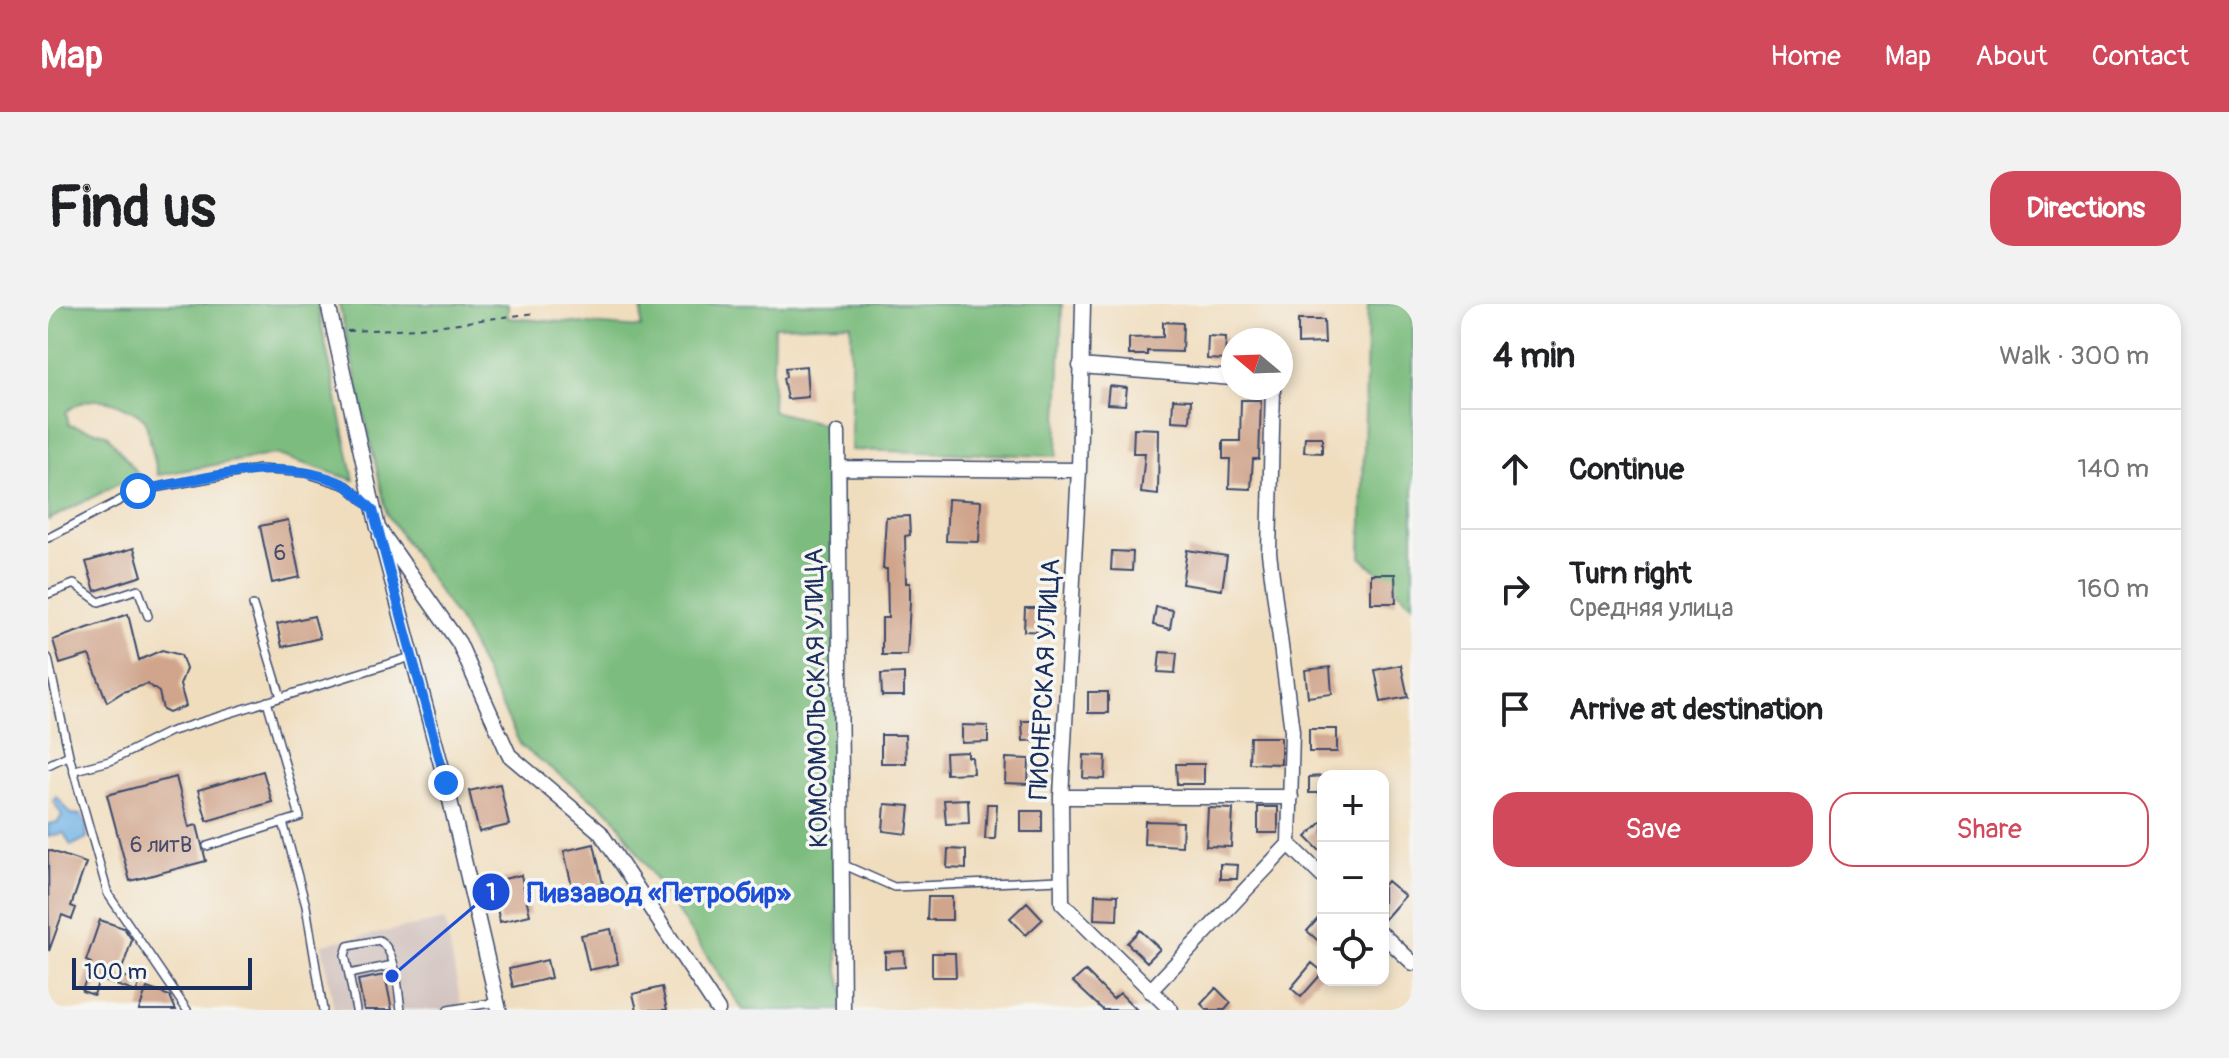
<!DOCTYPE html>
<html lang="en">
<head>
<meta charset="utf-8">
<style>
	body { margin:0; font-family:Pangolin,sans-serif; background:#f2f2f2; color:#202124 }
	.controls { position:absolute; right:24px; bottom:24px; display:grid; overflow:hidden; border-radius:16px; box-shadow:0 4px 12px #0003 }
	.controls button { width:72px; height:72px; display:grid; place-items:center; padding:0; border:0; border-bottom:2px solid #e0e0e0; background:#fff; color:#202124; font:40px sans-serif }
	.compass { position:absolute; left:1173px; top:24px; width:72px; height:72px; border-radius:50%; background:#fff; box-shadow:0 4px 12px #0003; rotate:289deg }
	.scale { position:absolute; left:24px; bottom:20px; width:180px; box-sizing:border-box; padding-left:8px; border:4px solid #1b2f5e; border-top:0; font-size:22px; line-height:28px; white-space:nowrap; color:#1b2f5e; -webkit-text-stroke:6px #f6f6f2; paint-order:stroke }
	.stop { position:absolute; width:24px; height:24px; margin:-18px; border:6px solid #1a73e8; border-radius:50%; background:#fff }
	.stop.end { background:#1a73e8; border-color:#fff; box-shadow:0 2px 8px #0008 }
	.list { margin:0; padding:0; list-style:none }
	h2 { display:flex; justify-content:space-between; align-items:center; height:104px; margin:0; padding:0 32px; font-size:34px }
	h2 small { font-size:26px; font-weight:400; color:#757577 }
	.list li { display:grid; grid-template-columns:52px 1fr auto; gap:24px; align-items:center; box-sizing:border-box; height:120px; padding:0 32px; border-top:2px solid #e0e0e0 }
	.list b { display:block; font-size:30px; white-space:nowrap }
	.list p { margin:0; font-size:26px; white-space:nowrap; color:#757577 }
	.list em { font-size:26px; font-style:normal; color:#757577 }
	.actions { display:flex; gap:16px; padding:24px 32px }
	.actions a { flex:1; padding:18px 0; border:2px solid #d1495b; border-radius:24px; text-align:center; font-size:28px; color:#d1495b }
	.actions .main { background:#d1495b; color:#fff }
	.icon { flex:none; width:44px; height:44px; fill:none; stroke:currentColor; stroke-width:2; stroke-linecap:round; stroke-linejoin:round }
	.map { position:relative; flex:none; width:1365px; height:706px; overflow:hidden; border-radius:24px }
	header { display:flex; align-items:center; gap:48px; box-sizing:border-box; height:112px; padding:0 40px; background:#d1495b; color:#fff }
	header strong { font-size:38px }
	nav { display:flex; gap:44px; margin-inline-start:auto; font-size:28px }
	.intro { display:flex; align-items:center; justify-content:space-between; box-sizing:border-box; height:192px; padding:0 48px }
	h1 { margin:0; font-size:56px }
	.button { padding:20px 36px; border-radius:24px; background:#d1495b; color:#fff; font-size:28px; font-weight:700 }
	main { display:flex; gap:48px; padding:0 48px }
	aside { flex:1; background:#fff; border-radius:24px; box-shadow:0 4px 12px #0003 }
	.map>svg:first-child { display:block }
	.industrial { fill:#d0c0bc }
	.forest { fill:#7bbc7e; stroke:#4b766e; stroke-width:2 }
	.water { fill:#72b3e6; stroke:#4671a2; stroke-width:2 }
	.building { fill:#d0a58c }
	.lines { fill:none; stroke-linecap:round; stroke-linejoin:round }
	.lane-casing { stroke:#3b496c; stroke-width:10 }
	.street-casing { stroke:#3b496c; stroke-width:17 }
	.path { stroke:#3b496c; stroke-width:2; stroke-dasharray:6 6; stroke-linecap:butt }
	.lane { stroke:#fff; stroke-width:7 }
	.street { stroke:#fff; stroke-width:14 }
	.route { stroke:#1a73e8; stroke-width:10 }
	.labels { text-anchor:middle; stroke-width:7; stroke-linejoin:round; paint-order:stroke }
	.number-label { font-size:22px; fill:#484c6a }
	.street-label { font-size:26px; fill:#1b2f5e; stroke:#f6f6f2 }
	.leader { fill:none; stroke:#1d4ed8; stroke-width:3 }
	.callout-dot { fill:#1d4ed8; stroke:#f6f6f2; stroke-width:3 }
	.mark-label { font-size:24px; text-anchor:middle; font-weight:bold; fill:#fff }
	.callout-label { font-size:28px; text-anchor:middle; font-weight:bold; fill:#1d4ed8; stroke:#f6f6f2; stroke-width:7; stroke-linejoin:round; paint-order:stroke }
</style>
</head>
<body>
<header>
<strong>Map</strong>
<nav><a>Home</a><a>Map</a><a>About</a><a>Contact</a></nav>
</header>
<div class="intro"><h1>Find us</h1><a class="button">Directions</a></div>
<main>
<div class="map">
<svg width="1365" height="706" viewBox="0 0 1365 706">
	<rect width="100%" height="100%" fill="#f6f6f2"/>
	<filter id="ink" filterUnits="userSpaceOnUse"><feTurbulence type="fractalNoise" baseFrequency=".0125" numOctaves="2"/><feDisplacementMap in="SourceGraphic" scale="16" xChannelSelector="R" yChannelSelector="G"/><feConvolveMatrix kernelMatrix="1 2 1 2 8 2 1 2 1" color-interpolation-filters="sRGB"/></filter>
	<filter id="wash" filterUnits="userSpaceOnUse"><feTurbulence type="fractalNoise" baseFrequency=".006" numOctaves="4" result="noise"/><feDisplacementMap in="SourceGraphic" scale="32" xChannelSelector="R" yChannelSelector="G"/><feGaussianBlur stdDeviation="1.8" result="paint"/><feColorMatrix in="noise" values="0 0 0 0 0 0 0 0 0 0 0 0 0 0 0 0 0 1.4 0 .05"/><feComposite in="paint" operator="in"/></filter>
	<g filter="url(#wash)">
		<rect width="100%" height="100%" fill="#f0ddbd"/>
		<path class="industrial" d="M397,616l17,90h-128l-12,-66z"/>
		<path class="forest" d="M0,0h269l37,176 -79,-26 -117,21 -13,-56c-27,-18 -53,-29 -79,-7l3,13 37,9 32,40 -90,46z
			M291,0h169v14l133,10 1,-24h420l-5,152 -206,-6v-126l-77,2 -2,85 60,15 6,543 11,41h-106l-131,-196 -91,-68 -57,-117 -77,-115z
			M1320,0h45v300l-52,-47z"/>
		<path class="water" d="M8,492l15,18 10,1 5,8 1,15 -16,8 -7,-13 -16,3v-12l10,-2 4,-7 -9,-14z"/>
		<g id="blocks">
			<path class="building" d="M1250,16h26l1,23 -27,1z
				M1115,18l20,1 -1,29 -35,-1v4h-18v-17l34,-1z
				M1160,32l18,1 -1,23 -18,-1z
				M758,62l2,31 -21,2 -4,-21 3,-1 -1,-9z
				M1061,82l18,2 -2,17 -18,-1z
				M1125,95l18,1 -1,22 -18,-1z
				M1193,96h20l-2,59h-6l-2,30 -22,-1 1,-29h-7v-18h17z
				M1086,124l25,1 -1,66 -17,-2 4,-40h-12z
				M1257,133h17v16l-18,-1z
				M900,195l33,2 -2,41 -33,-1z
				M861,212l1,19 -5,1 1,47h4v20l-3,52h-25v-37h6l-1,-49h-4l3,-52z
				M240,216l12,57 -28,6 -12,-57z
				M86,244l8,28 -47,15 -9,-29z
				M1139,246l40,6 -5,34 -40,-6z
				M1064,247l21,1 -1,19 -21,-1z
				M1323,270h24l1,29h-25z
				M1108,303l17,3 -3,19 -17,-4z
				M977,304h22v24l-23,-1z
				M80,310l11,46 23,-10 19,5 5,14 -6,16 6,21 -17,7 -6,-3 -4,-18 -12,-8 -24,8 -16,10 -18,-47 -29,9 -7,-24z
				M266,312l6,22 -38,9 -5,-23z
				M1112,348l17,1 -2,20 -17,-1z
				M1353,361l7,32 -27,5 -6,-32z
				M1282,363l2,27 -24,3 -3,-27z
				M856,369v23h-22l-1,-22z
				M1040,388h20v21h-20z
				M974,417h20v19l-19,1z
				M914,421l26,1v16l-26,1z
				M1261,425h28v23h-28z
				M833,431h24l1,28h-25z
				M1202,433h31v27l-32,-1z
				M920,448v5h4l1,16 -27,1 -1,-21z
				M1036,451l22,1 -1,23 -22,-1z
				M958,454l23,1 -1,25 -23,-1z
				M1128,460h28v20h-27z
				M215,467l9,31 -65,19 -9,-31z
				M1275,472v17h-14v-16z
				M128,473l13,50 8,-2 9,36 -76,20 -23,-86z
				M452,480l9,41 -30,7 -10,-41z
				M920,495l1,24 -23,1 -2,-24z
				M837,500l25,2 -3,28 -24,-3z
				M939,500h10l-2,35h-10z
				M1210,503h20v26h-20z
				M1160,504l25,1 -2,38 -25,-1z
				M973,507h21v21h-21z
				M1097,517l38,1 -1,24 -38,-2z
				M1275,517v33l-17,-17z
				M546,540l9,40 -30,7 -9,-40z
				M900,545l18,1v19l-19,-1z
				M0,546l38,13 -15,43 5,2 -4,11 -10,-4 -13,36z
				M1172,560l18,1 -1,14h-17z
				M473,571l9,40 -30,7 -9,-40z
				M1339,577l18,15 -22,25v-35z
				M1047,590l23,1 -1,25 -23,-1z
				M880,593h24v23h-25z
				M979,598l16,17 -17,16 -16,-17z
				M1275,609v32l-16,-14z
				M52,616l24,8 8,12 -12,35 20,7 -4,10 -37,-13 -5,16 -12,-4 9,-28 -5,-2z
				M563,625l7,35 -29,6 -8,-35z
				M1092,626l20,19 -13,13 -20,-19z
				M856,647l1,16 -20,1v-16z
				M884,649h23l1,24h-24z
				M499,656l4,18 -38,9 -4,-18z
				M1264,659l11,9 -22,25 -10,-9z
				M1037,667l28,28 7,-6 17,17h-34l-30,-28z
				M337,671l7,35h-28l-6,-30z
				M614,683l5,23h-30l-4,-16z
				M99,684l23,8 6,14h-37z
				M1168,684l15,15 -6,7h-18l-6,-6z"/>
		</g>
	</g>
	<g filter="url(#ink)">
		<use href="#blocks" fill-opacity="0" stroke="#3b496c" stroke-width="2"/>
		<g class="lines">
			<defs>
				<path id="lane" d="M0,234l90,-47 121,-22 47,4 41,13 25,22
					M0,290l26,-10 25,18 39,-13 10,27
					M205,301l28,92
					M0,354l21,97
					M0,461l21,-10 39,139 79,116
					M27,466l35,-9 59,-29 242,-75
					M235,518l23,84 17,104
					M159,542l93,-29 -33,-116
					M794,560l52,23 166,-7
					M301,670l44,-9
					M308,706l-11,-55 3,-9 31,-6c18,11 19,51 22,70
					M400,706l49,-8"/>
				<path id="street" d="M280,0l50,224 81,115 50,112 91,77 118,178
					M1035,0l-4,166 -18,327 1,106 109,107
					M1032,62l153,12
					M1225,84l-4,165 23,178 -3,113 34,33
					M790,129l5,577
					M790,164l241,2
					M332,232l66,247 53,227
					M1013,493h230
					M1335,631l30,28
					M1102,687l139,-147"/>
			</defs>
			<use href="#lane" class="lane-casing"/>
			<use href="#street" class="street-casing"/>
			<path class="path" d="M299,27l72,-3 117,-15"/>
			<use href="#lane" class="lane"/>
			<use href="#street" class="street"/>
		</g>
	</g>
	<g class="lines" filter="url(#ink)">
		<path class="route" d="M90,187c66,-12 143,-37 207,-6 10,6 20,17 28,25l73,273"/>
	</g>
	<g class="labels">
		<g class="number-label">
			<text x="232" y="256">6</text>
			<text x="113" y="548">6 литВ</text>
		</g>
		<g class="street-label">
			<text transform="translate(996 375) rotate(-87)" y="9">ПИОНЕРСКАЯ УЛИЦА</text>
			<text transform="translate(768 394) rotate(-91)" y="9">КОМСОМОЛЬСКАЯ УЛИЦА</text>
		</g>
	</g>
	<path class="leader" d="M344 672L443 588"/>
	<g class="callout-dot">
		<circle cx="344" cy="672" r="8"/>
		<circle cx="443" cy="588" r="20"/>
	</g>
	<g class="mark-label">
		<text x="443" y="596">1</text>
	</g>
	<g class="callout-label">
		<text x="611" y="598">Пивзавод «Петробир»</text>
	</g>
</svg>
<div class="controls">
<button>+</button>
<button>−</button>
<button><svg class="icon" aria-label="locate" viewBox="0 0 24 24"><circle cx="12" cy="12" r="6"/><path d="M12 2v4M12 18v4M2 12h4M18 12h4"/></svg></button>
</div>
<svg class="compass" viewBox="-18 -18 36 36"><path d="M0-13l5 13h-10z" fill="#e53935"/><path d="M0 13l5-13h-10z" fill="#757577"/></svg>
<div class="scale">100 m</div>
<div class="stop" style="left:90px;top:187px"></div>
<div class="stop end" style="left:398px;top:479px"></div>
</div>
<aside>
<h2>4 min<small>Walk · 300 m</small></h2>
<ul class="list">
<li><svg class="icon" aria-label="ahead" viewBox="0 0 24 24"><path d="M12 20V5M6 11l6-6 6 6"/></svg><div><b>Continue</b></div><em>140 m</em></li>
<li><svg class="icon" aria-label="right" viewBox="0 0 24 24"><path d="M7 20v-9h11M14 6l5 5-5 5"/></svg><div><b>Turn right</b><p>Средняя улица</p></div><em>160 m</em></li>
<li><svg class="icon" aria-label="arrive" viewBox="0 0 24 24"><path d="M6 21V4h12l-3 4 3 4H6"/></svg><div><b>Arrive at destination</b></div></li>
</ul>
<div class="actions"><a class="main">Save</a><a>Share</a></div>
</aside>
</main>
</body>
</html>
